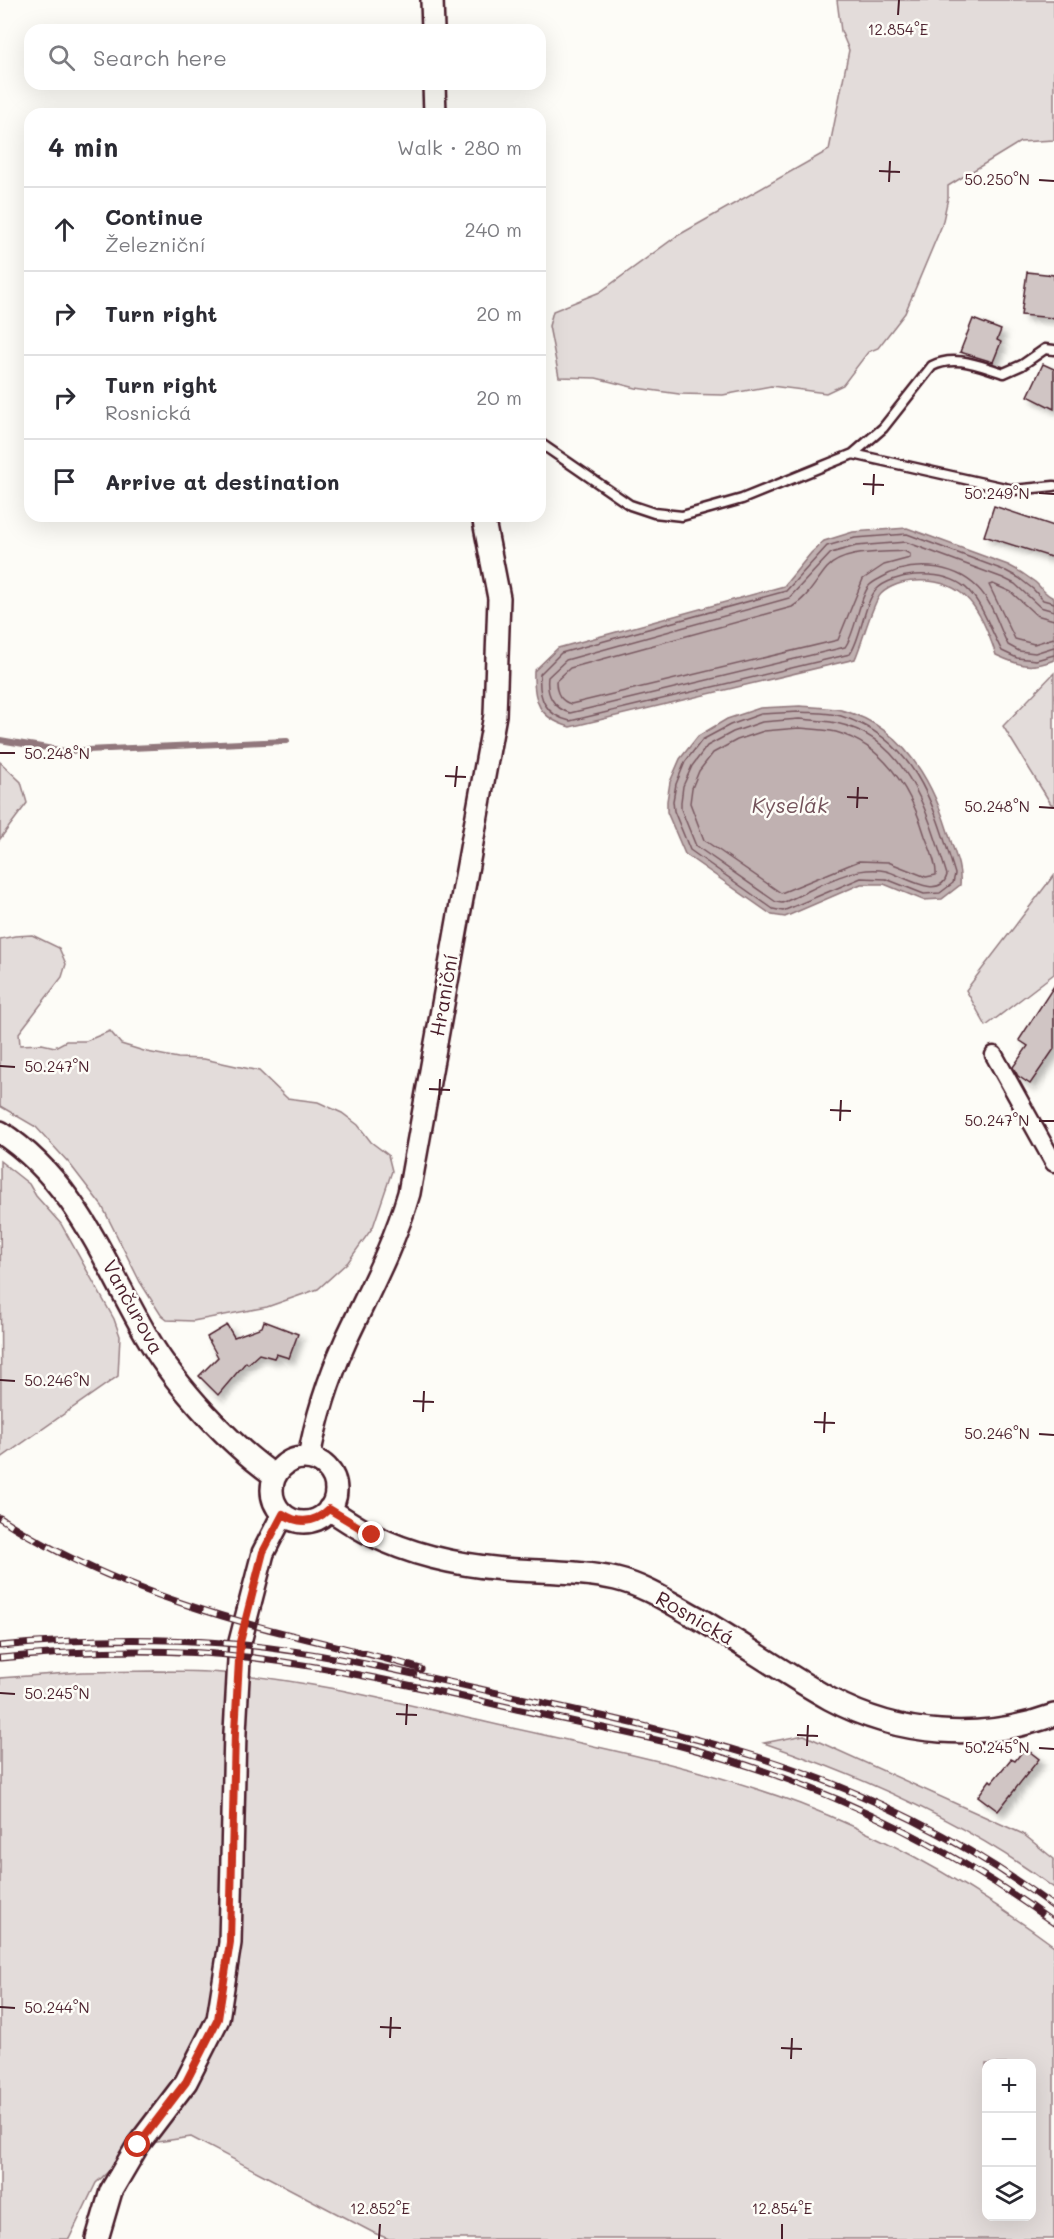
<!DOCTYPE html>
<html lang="en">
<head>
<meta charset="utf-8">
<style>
	body { margin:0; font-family:Mali,sans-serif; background:#f7f7f7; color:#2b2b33 }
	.controls { position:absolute; right:18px; bottom:18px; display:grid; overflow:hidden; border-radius:12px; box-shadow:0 6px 24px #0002 }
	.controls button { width:54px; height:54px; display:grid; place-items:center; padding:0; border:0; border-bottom:2px solid #e1e1e2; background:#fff; color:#2b2b33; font:30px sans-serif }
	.stop { position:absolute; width:18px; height:18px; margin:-14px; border:4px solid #c8321e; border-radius:50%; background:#fff }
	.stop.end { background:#c8321e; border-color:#fff; box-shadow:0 2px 6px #0008 }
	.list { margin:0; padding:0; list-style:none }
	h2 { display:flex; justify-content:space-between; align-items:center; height:78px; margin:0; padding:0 24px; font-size:26px }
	h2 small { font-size:20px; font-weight:400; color:#7c7c81 }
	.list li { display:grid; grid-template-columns:39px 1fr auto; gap:18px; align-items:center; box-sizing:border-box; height:84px; padding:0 24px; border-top:2px solid #e1e1e2 }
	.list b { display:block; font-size:22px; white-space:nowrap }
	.list p { margin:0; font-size:20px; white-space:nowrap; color:#7c7c81 }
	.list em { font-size:20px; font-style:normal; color:#7c7c81 }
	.icon { flex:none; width:33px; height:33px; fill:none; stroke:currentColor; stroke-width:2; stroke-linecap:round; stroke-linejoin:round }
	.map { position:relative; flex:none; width:1054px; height:2239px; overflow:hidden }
	.search { position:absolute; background:#fff; box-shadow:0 6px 24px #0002; left:24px; top:24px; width:522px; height:66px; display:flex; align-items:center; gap:15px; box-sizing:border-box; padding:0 21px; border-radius:18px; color:#7c7c81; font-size:22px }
	.panel { position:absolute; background:#fff; box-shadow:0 6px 24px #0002; left:24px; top:108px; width:522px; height:414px; border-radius:18px }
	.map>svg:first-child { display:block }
	.green { fill:#e3dcda; stroke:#967e82; stroke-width:1.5; fill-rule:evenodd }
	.water { fill:#c0b1b1; stroke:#91777b; stroke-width:1.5 }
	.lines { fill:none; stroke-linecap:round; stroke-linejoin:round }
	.shore { stroke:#795961; stroke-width:1.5 }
	.stream { stroke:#91777b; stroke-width:6 }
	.building { fill:#d0c5c4; stroke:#4a1f2b; stroke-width:1.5; filter:url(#shadow) }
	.service-casing { stroke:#4a1f2b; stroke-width:13 }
	.minor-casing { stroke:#4a1f2b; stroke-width:21 }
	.tertiary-casing { stroke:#4a1f2b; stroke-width:26 }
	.service { stroke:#fdfcf7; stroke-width:8 }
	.minor { stroke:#fdfcf7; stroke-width:16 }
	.tertiary { stroke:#fdfcf7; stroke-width:21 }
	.rail-casing { stroke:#4a1f2b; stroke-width:7 }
	.rail { stroke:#fdfcf7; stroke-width:4.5; stroke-dasharray:14; stroke-linecap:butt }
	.route { stroke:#c8321e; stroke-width:8 }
	.ticks { fill:none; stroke:#4a1f2b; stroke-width:2 }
	.labels { text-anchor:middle; stroke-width:5; stroke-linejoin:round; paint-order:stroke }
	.street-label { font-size:20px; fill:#4a1f2b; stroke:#fdfcf7 }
	.water-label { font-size:21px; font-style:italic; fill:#73525a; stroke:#fdfcf7 }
	.ticks-label { font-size:15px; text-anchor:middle; fill:#4a1f2b; stroke:#fdfcf7; stroke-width:5; stroke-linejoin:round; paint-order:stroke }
</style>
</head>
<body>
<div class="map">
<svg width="1054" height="2239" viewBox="0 0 1054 2239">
	<defs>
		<filter id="shadow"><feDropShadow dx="5.5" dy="5.5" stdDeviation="3" flood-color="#0004"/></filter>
	</defs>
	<rect width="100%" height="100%" fill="#fdfcf7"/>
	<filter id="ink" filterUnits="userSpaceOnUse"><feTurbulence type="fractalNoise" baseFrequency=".0167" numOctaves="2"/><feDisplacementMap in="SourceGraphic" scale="12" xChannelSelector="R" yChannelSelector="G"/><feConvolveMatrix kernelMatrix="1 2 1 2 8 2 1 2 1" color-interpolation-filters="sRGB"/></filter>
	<g filter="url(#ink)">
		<path class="green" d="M837,0h217v140l-34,2 -72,44v12l-6,27 -37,88 -27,35 -10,4 -25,33 -17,8 -55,-7 -48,9 -44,-1 -43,-6 -40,-10 -37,-1 -10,-51 4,-15 47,-19 77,-56 152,-86 20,-100 -8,-19z
			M1054,673v132l-3,-1 -48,-78z
			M0,762l21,20 6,21 -27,36z
			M1054,875v99l-68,52 -20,-36z
			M32,935l27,13 7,16 -4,13 -43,56 1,12 22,-1 13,3 11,-6h20l24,-10 11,13 26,8 31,6 26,1 55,12 28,27 31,4 24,11 16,12 13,17 17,13 4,16 -19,56 -25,35 -30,27 -51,18 -74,14 -26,-1 -6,-5 -21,-33 -38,-76 -33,-43 -33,-36 -36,-21v-167l15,-3z
			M0,1161l29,23 7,12 25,28 53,95 6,17 -2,40 -117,82z
			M155,1671c22,0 45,0 67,2 89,7 177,30 263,49 106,24 214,44 315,82 91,35 176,84 254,142v293h-665l-15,-6 -183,-96 -54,8 -41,38 -27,56h-69v-561l82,-6zM986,2064h46v152h-46z
			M804,1735l219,99 31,25v29c-86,-65 -188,-110 -290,-145z"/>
		<path class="water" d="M907,528l101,37c10,5 18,10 27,17 7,6 10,13 19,16v62c-24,10 -36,5 -58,-5 -14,-43 -30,-77 -81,-74 -11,0 -26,5 -34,13 -9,9 -19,50 -26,65l-285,68c-31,-9 -37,-25 -36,-56l24,-23 226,-62 27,-33 13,-12 29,-9z
			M800,706c13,1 28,1 41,4 59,15 90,67 107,122 5,17 14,35 12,53l-18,14 -19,1 -39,-16h-23l-76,33 -13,-2 -87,-61 -18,-42v-11l3,-19 10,-23 18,-23 29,-17 33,-11z"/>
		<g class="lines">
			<path class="shore" d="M904,551l6,3v4l-26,7 -21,14 -25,61 -267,64c-11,-3 -15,-12 -15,-23l14,-13 222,-61c16,-9 24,-26 35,-39 17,-18 53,-15 77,-17z
				M1054,603l-11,-3 -10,-11 -14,-11 -13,-7 -99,-37 -52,4 -28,8 -41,45 -225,62 -21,21c-2,24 5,41 30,47l280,-67c11,-15 14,-51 26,-64 8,-9 26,-14 38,-15 62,-4 64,31 88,76l15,7 19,2 18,-5
				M1054,611l-14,-4 -25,-23 -12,-6 -97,-36 -50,4 -25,7 -42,45 -223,62 -18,17c-2,17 5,31 22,36l275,-66c10,-13 13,-44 23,-60 3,-4 7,-6 11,-8 30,-19 74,-16 99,9 15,15 21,40 30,57l11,6 16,2 19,-6
				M1054,620l-18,-5 -25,-23 -18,-8 -4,1 26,54 19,5 20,-6
				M799,712c13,1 29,0 42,4 76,24 93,90 114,158l-2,9 -13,10 -16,1 -38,-15 -25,-1 -78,33 -10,-2 -83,-59 -16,-39 -1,-10 3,-17 9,-22 17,-22 28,-15 31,-11z
				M799,719c12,1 25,1 37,4 72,15 92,91 111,152 -7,27 -46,-1 -61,-4 -37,-7 -71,19 -104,32l-6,-1 -80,-56 -15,-37v-7l2,-16 9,-20 15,-20 26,-14 29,-10z
				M799,728c12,1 25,1 37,4 49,14 75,58 89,104 4,11 12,27 11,39l-10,2 -38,-15 -29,-1 -78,32 -77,-53 -14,-37 2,-15 7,-17 14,-18 24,-13 27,-9z"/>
			<path class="stream" d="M0,740l65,11 222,-10"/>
		</g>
		<path class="building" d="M1027,272l27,3v43l-33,-3z
			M973,319l28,11 -4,10 4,2 -8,20 -33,-10z
			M1043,364l11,5v40l-26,-13z
			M994,506l60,20v32l-70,-22z
			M1054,986v63l-24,35 -12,-8 -5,-9 15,-21 -9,-6z
			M264,1321l34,13 -9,24 -13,-4 -2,4 -15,-4 -11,10 -2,-2 -28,33 -19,-19 19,-19 -11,-20 20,-12 7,12 28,-10z
			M1025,1748l14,11 -41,52 -20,-15 12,-16 2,2 19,-23 4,2z"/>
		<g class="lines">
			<defs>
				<path id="service" d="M540,443l90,62 24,8 28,3 60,-17 111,-45 30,-26 49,-62c23,-12 48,0 72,7l18,-8 23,-16 9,1
					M853,454l161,36 40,-4"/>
				<path id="minor" d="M994,1055l60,108"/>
				<path id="tertiary" d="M432,0l1,30
					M434,84l1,30
					M0,1132c78,51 104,132 149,208 27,46 82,106 126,136
					M309,1458c7,-40 20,-80 37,-118 23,-49 48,-95 63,-147l86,-478 4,-117 -16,-82
					M272 1490a32 32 0 1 1 64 0a32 32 0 1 1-64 0Z
					M329,1509c14,9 28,19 43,26 40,20 87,30 131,34 35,3 81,2 113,10 30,7 56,25 82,39 45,26 87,56 132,81 69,37 150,43 224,16
					M97,2239l14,-48 27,-46 48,-63 32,-63 12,-76 5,-211 5,-90 23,-89 20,-39"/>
			</defs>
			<use href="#service" class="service-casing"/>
			<use href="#minor" class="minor-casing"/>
			<use href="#tertiary" class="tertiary-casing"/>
			<use href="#service" class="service"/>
			<use href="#minor" class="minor"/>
			<use href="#tertiary" class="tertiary"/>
			<defs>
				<path id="rail" d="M0,1518c79,51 166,83 257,108 55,15 110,26 164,43
					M0,1646c74,-7 147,-9 222,-3 97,7 194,32 289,53 83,18 166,36 247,61 105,33 208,84 296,150
					M0,1658c85,-8 170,-11 255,0 87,11 172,31 257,50 57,13 116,24 173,39 133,35 258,95 369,176"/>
			</defs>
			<use href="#rail" class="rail-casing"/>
			<use href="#rail" class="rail"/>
		</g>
	</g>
	<g class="lines" filter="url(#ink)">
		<path class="route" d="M138,2145l48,-63 32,-63 12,-77 5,-210 5,-90 23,-90 20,-38c17,11 32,9 46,-5l43,26"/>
	</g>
	<path class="ticks" d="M898,15l1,-15M879,171l21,1M1039,180l15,1M889,182l1,-21M863,484l21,1M1039,493l15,1M873,495l1,-21M0,753h15M445,776l21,1M455,787l2,-21M847,797l21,1M1039,807l15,1M857,808l1,-21M0,1066l15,1M429,1089l21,1M439,1100l1,-21M830,1110l21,1M840,1121l1,-21M1039,1121h15M0,1380l15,1M413,1401l21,1M423,1412l1,-21M814,1422l21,1M824,1433l1,-21M1039,1434l15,1M0,1693l15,1M396,1714l21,1M406,1725l1,-21M797,1735l21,1M807,1746l1,-21M1039,1748l15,1M0,2007l15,1M380,2027l21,1M390,2038l1,-21M781,2048l21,1M791,2059l1,-21M379,2239l1,-15M782,2239v-15"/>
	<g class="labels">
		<g class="street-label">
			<text transform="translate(444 995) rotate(-80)" y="7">Hraniční</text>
			<text transform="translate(133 1307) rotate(61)" y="7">Vančurova</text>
			<text transform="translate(695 1618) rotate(30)" y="7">Rosnická</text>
		</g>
		<g class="water-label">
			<text x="790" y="813">Kyselák</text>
		</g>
	</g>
	<g class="ticks-label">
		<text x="898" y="35">12.854°E</text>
		<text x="997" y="185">50.250°N</text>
		<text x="997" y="499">50.249°N</text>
		<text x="57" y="759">50.248°N</text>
		<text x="997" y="812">50.248°N</text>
		<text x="57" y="1072">50.247°N</text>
		<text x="997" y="1126">50.247°N</text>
		<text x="57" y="1386">50.246°N</text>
		<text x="997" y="1439">50.246°N</text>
		<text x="57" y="1699">50.245°N</text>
		<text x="997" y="1753">50.245°N</text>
		<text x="57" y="2013">50.244°N</text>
		<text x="380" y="2214">12.852°E</text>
		<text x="782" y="2214">12.854°E</text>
	</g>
</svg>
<div class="controls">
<button>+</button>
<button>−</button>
<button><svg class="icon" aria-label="layers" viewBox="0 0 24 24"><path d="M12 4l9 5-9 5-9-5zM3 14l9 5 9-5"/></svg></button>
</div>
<div class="stop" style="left:138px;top:2145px"></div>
<div class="stop end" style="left:372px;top:1535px"></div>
<div class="search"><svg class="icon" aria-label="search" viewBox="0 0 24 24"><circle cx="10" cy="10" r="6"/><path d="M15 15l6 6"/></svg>Search here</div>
<section class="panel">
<h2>4 min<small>Walk · 280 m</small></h2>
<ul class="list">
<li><svg class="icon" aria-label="ahead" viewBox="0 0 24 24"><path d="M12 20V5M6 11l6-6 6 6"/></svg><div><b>Continue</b><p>Železniční</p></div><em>240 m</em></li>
<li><svg class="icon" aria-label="right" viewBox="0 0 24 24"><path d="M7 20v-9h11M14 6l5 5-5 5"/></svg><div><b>Turn right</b></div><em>20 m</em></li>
<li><svg class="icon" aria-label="right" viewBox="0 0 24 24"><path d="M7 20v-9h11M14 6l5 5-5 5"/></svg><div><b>Turn right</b><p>Rosnická</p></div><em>20 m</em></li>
<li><svg class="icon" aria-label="arrive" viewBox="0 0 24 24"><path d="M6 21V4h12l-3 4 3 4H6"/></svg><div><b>Arrive at destination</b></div></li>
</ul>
</section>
</div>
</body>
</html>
